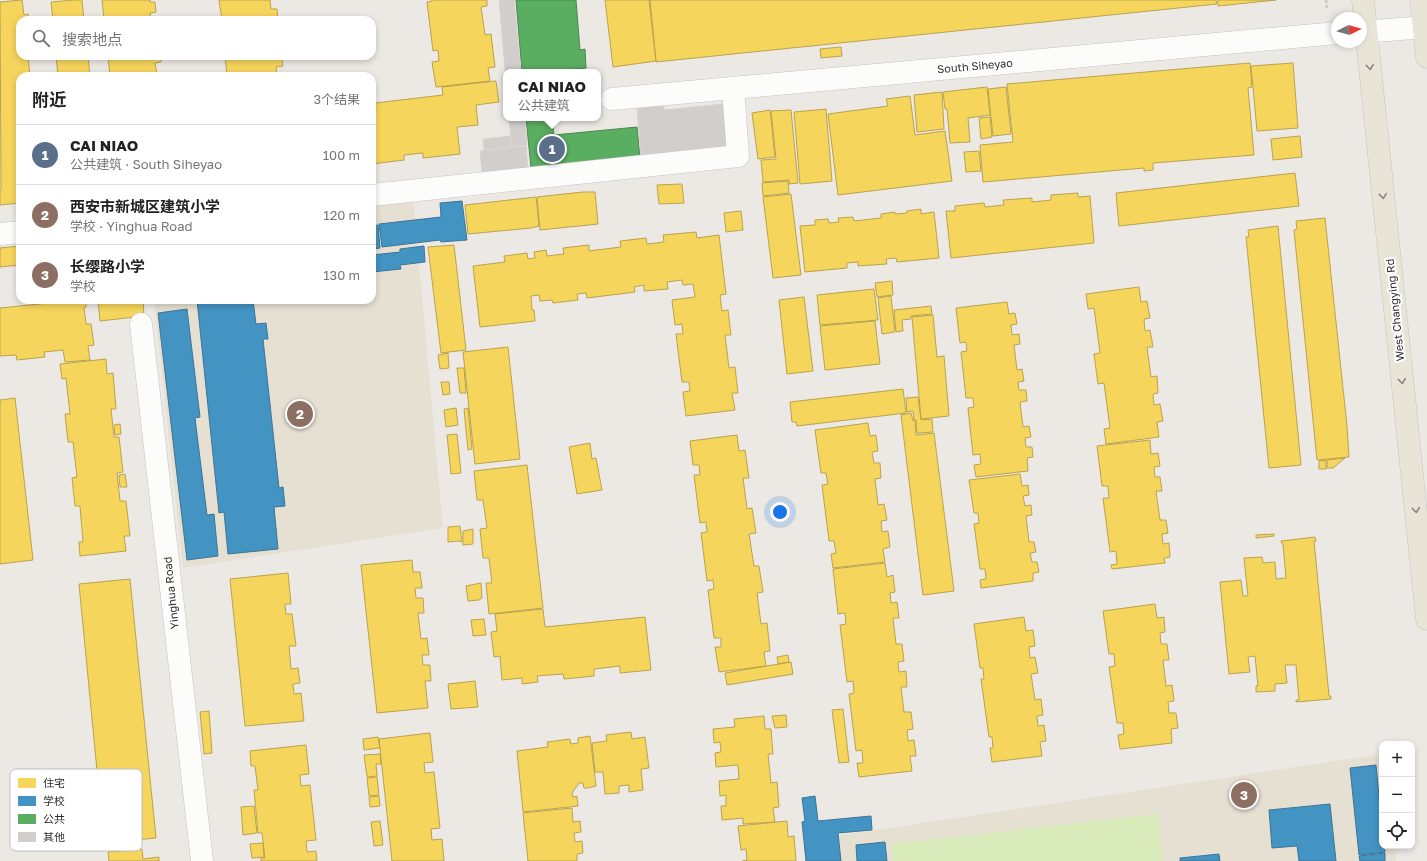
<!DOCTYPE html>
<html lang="zh">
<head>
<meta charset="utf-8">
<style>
	body { margin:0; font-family:"Golos Text","Noto Sans SC",sans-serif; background:#f2f2f2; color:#222 }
	.controls { position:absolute; right:12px; bottom:12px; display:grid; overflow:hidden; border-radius:8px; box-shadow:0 2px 6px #0003 }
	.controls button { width:36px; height:36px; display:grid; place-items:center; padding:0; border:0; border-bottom:1px solid #e0e0e0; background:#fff; color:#222; font:20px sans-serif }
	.compass { position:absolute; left:1331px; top:12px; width:36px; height:36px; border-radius:50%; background:#fff; box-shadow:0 2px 6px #0003; rotate:84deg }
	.you { position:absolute; left:780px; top:512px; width:14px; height:14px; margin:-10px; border:3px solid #fff; border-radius:50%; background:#1a73e8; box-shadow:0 0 0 6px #1a73e833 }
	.badge { display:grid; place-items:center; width:26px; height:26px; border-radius:50%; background:#706f6e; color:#fff; font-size:13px; font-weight:700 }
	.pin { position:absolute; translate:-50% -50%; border:2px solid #fff; box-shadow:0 1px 4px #0006 }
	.popup { position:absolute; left:503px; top:69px; width:98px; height:52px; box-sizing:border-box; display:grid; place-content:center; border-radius:8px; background:#fff; filter:drop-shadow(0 1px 3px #0005); font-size:13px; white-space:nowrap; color:#767676 }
	.popup b { font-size:15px; color:#222 }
	.popup::after { content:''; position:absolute; left:50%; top:100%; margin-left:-8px; border:8px solid transparent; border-top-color:#fff }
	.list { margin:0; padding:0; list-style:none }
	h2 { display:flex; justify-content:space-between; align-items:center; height:52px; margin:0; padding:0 16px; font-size:17px }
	h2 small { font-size:13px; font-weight:400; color:#767676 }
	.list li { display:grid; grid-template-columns:26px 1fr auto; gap:12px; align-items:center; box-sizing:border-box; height:60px; padding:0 16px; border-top:1px solid #e0e0e0 }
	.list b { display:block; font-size:15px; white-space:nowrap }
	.list p { margin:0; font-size:13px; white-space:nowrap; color:#767676 }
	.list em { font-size:13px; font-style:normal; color:#767676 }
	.icon { flex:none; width:22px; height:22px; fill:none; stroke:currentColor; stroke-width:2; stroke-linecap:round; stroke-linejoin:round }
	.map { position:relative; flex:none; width:1427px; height:861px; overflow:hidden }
	.search { position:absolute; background:#fff; box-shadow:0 2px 6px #0003; left:16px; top:16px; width:360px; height:44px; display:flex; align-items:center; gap:10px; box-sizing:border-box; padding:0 14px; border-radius:12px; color:#767676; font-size:15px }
	.panel { position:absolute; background:#fff; box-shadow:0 2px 6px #0003; left:16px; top:72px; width:360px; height:232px; border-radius:12px }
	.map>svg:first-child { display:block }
	.education { fill:#e6e0d3 }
	.pitch { fill:#d9eabb }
	.homes { fill:#f6d55c; stroke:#baa34e }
	.schools { fill:#4393c3; stroke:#3d7596 }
	.public { fill:#5aae61; stroke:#4d8852 }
	.building { fill:#d1cecb; stroke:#d7d4d0 }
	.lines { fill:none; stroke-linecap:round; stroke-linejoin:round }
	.minor-casing { stroke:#c5c4c5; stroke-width:23 }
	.major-casing { stroke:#c6c5c4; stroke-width:23 }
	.path { stroke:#c9c9c8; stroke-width:2.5; stroke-dasharray:3 2; stroke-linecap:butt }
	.minor { stroke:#fcfcfb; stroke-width:22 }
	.major { stroke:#e8e4d6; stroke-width:22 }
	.oneway { stroke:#8b8982 }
	.labels { text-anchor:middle; stroke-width:4; stroke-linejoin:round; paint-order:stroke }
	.street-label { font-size:11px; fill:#2e2e2e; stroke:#fff }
	.key { fill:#fff; stroke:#c0c0c0; stroke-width:1 }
	.key-label { font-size:11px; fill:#2e2e2e }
</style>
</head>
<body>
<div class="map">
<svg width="1427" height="861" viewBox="0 0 1427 861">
	<rect width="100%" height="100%" fill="#ece8e4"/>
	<path class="education" d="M413,197l30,331 -260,40 -29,-268h218v-99z
		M1382,754v92h13l1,15h-565l-2,-24z"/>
	<path class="pitch" d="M1158,814l5,47h-270l-2,-17z"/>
	<path class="homes" d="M22,0l2,15 4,-1 1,6h-9v36h8l2,20h-10v127l-20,2v-15h1l-1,-188z
		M74,0h8l2,20h-31l-2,-18z
		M102,0h48v2h5l1,10 -6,1 1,7h-47z
		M219,0h51l1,9h6l1,11h-56z
		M432,0h55v6l-6,1 4,28 6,-1 4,33 -7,1 2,13 -54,6 -4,-25 7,-1 -1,-11 -5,1 -6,-49 5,-1z
		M605,0h44l7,61 -43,6z
		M650,0h566l1,4 -561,58z
		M1218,0h58l-58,6z
		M841,47l1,9 -21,2 -1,-9z
		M56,56h32l2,20h-32z
		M108,56h53v6l-6,1 2,13h-47z
		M225,56h56l2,10 -7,1 1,9h-50z
		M1250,63l2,24 -4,1 6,67 -101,8v7l-9,1v-3l-161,14 -3,-37 33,-3 -6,-58z
		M1293,63l5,65 -41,3 -6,-65z
		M496,81l3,21 -23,3 2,20 -21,2 3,27 -37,4v-5l-19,2v5l-32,4v-53l4,-1 -1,-7 68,-8 -1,-8z
		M987,87l3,28 -22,3 2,24 -20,1 -3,-34h-2l-2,-17z
		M1006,87l5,47 -18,2 -5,-47z
		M942,92l2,37 -27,3 -3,-37z
		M910,96l5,39 30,-4 7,50 -114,14 -10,-81 60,-8 -2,-7z
		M826,109l6,72 -32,3 -6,-72z
		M770,110l5,47 -17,2 -6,-46z
		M791,110l7,73 -9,1v-4l-26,2 -2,-22 15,-1 -5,-48z
		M990,117l2,20 -11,2 -2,-21z
		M1300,136l2,21 -29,3 -2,-21z
		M979,151l2,20 -15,1 -2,-20z
		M1295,173l4,33 -180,20 -3,-33z
		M788,181l1,12 -26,3 -1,-13z
		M682,184l2,19 -25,1 -2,-19z
		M583,192h12l3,32 -58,6 -3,-33z
		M1078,193v4l12,-1 4,47 -143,15 -5,-47h9v-5l29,-3 1,4 19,-2 -1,-5 29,-2v4l19,-2v-5z
		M791,194l10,81 -28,3 -10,-81z
		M536,197l3,29 -8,2 -63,6 -3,-29z
		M921,209v5l13,-2 5,46 -42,4 -1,-4 -10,1 1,5 -29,2v-4l-11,1v5l-42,4 -5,-46 15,-1v-5l13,-1 1,4 10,-1 -1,-4 15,-1 1,4 27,-3v-4l14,-2v2l12,-1v-2z
		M741,211l2,19 -17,2 -2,-19z
		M1325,218l22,208 2,31 -32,3 -23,-230 3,-1 -1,-8z
		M1278,226l23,239 -32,3 -23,-231h3l-1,-7z
		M696,232l1,6 22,-3 7,59 -6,1 2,16 6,-1 3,25h-6l4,33 6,-1 3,26h-6l3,17 -49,6 -3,-24 7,-1 -1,-9h-7l-6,-48h7l-1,-10 -7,1 -3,-25 23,-3 -2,-13 -10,1 -1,-5 -15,2 1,7 -24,2v-6l-10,2 1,5 -48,6 -1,-5 -9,1 1,6 -25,3 -1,-3 -12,1 -1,-6 -8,1 1,14h2l1,11 -55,6 -7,-61 32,-4 -1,-6 23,-3 1,6 7,-1 -1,-6 12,-2 1,6 17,-2 -1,-6 26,-3v6l32,-4 -1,-6 26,-3 1,6 17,-2 -1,-7z
		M454,245l12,105 -25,3 -13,-106z
		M20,246v19l-20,2v-19z
		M892,281l1,14 -16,2 -2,-14z
		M1139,287l2,15 6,-1 3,17 -6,1 1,12 5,-1 3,17h-6l4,30 6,-1 1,17 -5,1 1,11 6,-1 3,17 -6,1 2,15 -53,7 -2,-15 6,-1 -6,-45 -6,1 -4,-30 6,-1 -6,-45 -6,1 -2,-15z
		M874,289l4,31 -58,5 -3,-30z
		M891,296l4,36 -13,2 -4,-36z
		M804,297l9,74 -26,3 -8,-74z
		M78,300h8v7h-2l2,17h5l3,21 -6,1 2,14 -25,2 -2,-12 -19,2 1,5 -28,3 -1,-5 -16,1v-48z
		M98,300h45l1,16 -44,5z
		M1007,302l2,12 6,-1 2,11 -6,1 1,10 7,-1 1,10 -6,1 3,25 5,-1 2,12 -6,1 1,8h7l1,11 -7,1 3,25 6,-1 2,11 -6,1 1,9h6l1,10 -6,1 1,13 -52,6 -2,-12 7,-1 -1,-10 -7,1 -5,-47 6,-1 -1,-9h-7l-5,-46 6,-1 -1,-9 -6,1 -4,-35z
		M931,306l1,8 -21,2v3l-9,1 1,11 -7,1 -2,-22z
		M933,315l4,42 7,-1 5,60 -28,3 -9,-102z
		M875,321l5,43 -55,6 -5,-44z
		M508,347l12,112 -45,5 -12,-112z
		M448,353l1,15 -9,1 -2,-14z
		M106,359l1,15 6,-1 3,36h-5l3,28h5l4,35 -6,1 3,28h6l4,35h-6l2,15 -46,5 -1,-14h4l-3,-36h-5l-3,-28 5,-1 -4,-35h-5l-3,-28h5l-4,-36 -4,1 -2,-15z
		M457,368h7l2,25h-6z
		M441,382h8l1,12 -7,1z
		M903,389l3,24 -109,13 -1,-4h-4l-2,-20z
		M918,397l3,23 11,-1 1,13 -16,1 -1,-13h-2l-1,-9 -6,1 -1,-14z
		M15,398l18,162 -33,4v-164z
		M456,408l2,17 -12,2 -2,-17z
		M468,408l4,41 -4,1 -4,-41z
		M911,413l2,8 2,-1 1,15 18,-2 20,158 -31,4 -22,-180z
		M868,423l2,13 6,-1 2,16 -6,1 2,11h6l1,15 -6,1 3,26 6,-1 3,16 -6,1 1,11 6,-1 2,16 -7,2 2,13 -52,6 -2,-14 5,-1 -2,-12h-5l-7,-56 6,-1 -2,-11h-5l-6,-43z
		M120,424l1,10 -6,1 -1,-10z
		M457,434l4,39 -10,1 -4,-39z
		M737,435l2,16 6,-1 4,28h-6l4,31 5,-1 4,25 -7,1 5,32h5l4,26 -6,1 4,31 6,-1 3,28 -6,1 2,14 -47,6 -4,-25h6v-9h-7l-6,-48 6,-1 -1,-9 -6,1 -6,-48 6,-1 -1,-10 -6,1 -6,-48h6l-1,-10h-6l-3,-24z
		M1150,440l1,14 7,-1 2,13 -6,1 1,10h5l2,14h-6l4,29h6l2,13 -6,1 1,10 6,-1 1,14 -6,1 1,5 -53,6 -1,-4 6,-1 -1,-13 -6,1 -7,-54h6l-1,-12h-6l-5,-40z
		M590,443l2,16 4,-1 6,32 -25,4 -8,-47z
		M1345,458l-12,10h-6v-8z
		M1326,460v9h-7v-8z
		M527,465l16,143 -54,6 -3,-31h6l-3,-25h-6l-3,-29 7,-1 -4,-28h-6l-3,-29z
		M125,474l2,13h-7l-1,-12z
		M1020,474l2,12 6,-1 1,10 -6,1 2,10 6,-1 1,10 -6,1 3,26h5l2,10 -6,1 2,9h5l2,10 -6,1v8l-52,7 -1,-8 6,-1 -1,-10h-5l-6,-45 5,-1 -1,-10h-4l-5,-33z
		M460,526l2,16 -4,-1 -10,1v-15z
		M473,529v15l-10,1v-14z
		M1274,534v2l-18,2v-3z
		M1315,537l1,4h-2l15,155h2v3l-35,3v-2h3l-3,-35h-11l2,18 -12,1v7l-19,1v-6h2l-3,-30 -7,1 2,15 -21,2 -9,-92 21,-2 2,16h5l-4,-38 18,-1 1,6 12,-1 1,17 10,-1 -3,-34h-1l-1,-3z
		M412,560l1,12h7l2,16h-7l1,10h7l1,15h-6l3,26 6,-1 2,17h-7l1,10h7l1,16h-6l3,27 -51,5 -16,-148z
		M885,563l2,14 6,-2 2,17 -5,1 1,10 6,-1 2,16h-6l3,26h6l2,17 -6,1 1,10 7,-1 1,16h-6l3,25h7l2,17 -6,1 1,11 6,-1 2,16h-6l2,15 -53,6 -2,-14h6l-1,-13 -6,1 -7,-57 5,-1 -1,-12 -6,1 -7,-57 6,-1 -1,-11 -7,1 -5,-45z
		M288,573l3,31h-6l1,10h6l4,32h-7l2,23 7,-1 2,15 -7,1 1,10 7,-1 3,28 -59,5 -15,-147z
		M130,579l26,259 -52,5 -25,-259z
		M481,583l1,15 -3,2 -11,1 -2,-15z
		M1155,604l2,14 7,-1 1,15 -5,1 1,11h6l2,16h-6l3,26 6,-1 2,16 -6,1 1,11h7l2,15 -7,1 1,14 -52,6 -2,-14 6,-1 -1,-11h-6l-8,-56 6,-1 -1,-12h-5l-6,-43z
		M543,609l2,18 100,-10 6,53 -31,3v-7l-26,3v7l-30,3 -1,-5 -26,2 1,6 -16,2v-6l-20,2 -2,-24 -6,1 -3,-25 6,-1 -2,-17z
		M1024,617l2,14 7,-1 2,16 -6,1 1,11 5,-1 3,16 -7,1 4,26 6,-1 2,16 -6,1 1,10 6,-1 2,16 -6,1 2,14 -50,6 -2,-14h3l-1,-11h-3l-8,-58h3l-1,-11h-3l-6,-44z
		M484,619l2,16 -13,1 -2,-16z
		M788,655l1,7 -11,2 -1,-7z
		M791,662l2,12 -66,11 -2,-12z
		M475,681l3,26 -27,2 -3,-25z
		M843,709l6,53 -10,1 -7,-53z
		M209,711l3,42 -8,1 -4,-42z
		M786,715l1,12 -12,1 -3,-12z
		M764,716l1,13h6l2,25h-5l3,29 6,-1 2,25 -6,1 2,14 -32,2v-6l-21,2 -1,-14h5v-11l-6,1 -1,-15 20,-2 -1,-14 -22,2 -1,-14 6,-1 -1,-10 -6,1 -1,-14 22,-2 -1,-8z
		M631,732l1,7 13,-2 4,31 -8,1 2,21 -14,2v-7l-10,1v7l-14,1 -2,-22h-8l-3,-29 15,-2 -1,-6z
		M430,733l3,29 -9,1 1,10 9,-1 6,56 -9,1 1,11 10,-1 2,22h-52l-13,-122z
		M590,736l6,50 -8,2h-4l-1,-5h-4l-7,10 1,4 4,-1 1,10 -55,6 -6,-61 31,-4 -1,-5 23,-3 1,5 7,-1v-5z
		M378,737l2,11 -16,2 -1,-11z
		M306,745l3,29 -9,1 1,11 9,-1 6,55 -10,1 1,11 9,-1 1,10h-56v-3h4l-3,-25h-4l-4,-43h4l-3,-24h-4l-1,-15z
		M380,754l1,10h-5l1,12 -10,1 -3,-22z
		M377,777l2,18 -10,1 -2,-18z
		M379,796l1,10 -10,1 -1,-10z
		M254,806l3,27 -14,2 -2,-28z
		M572,808l1,14 7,-1 1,11 -7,1 1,9 7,-1 1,12 -6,1v7h-49l-5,-48z
		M380,821l3,24 -9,1 -3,-24z
		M787,821l1,16 6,-1 2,25h-54l5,-1 -1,-11 -5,1 -3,-24z
		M263,843l1,14 -12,1 -2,-14z
		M142,849l1,10 16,-2v4h-50l-1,-9z"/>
	<path class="schools" d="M462,201l5,39 -26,2 -1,-2 -58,7 -3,-23 62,-7 -1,-14z
		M378,225l2,23 -8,1v-23z
		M424,246l1,16 -25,3 1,4 -29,3v-17l28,-3v-3z
		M197,300h56l3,24 10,-1 2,16h-5l16,149 4,-1 2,19 -11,1 4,42 -50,5 -4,-42 -5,1z
		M187,309l13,108 -5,1 12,97 7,-1 4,42 -31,4 -29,-247z
		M1376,765l6,61v20h2l1,6 -26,3 -9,-87z
		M815,796l3,25 53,-5 1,14 -34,3 3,28h-35l-4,-39 3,-1 -3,-23z
		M1330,804l6,57h-37l-2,-15 -25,2 -3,-38z
		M885,842l2,19h-30l-1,-16z
		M1385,853v8h-25l-1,-5z
		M1219,854l1,7h-40v-3z"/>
	<path class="public" d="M516,0h60l4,50 5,-1 1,19 -38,4h-26z
		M526,118h26l2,17 83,-8 3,31 -109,10z"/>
	<path class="building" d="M499,0h15l7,72h-15v9z
		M723,104l3,31 4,14 -89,8 -4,-49 27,-2v4z
		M509,118h16l2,27 -15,2z
		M510,136l1,11 -27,3 -1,-11z
		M526,146l2,22 -46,5 -2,-22z"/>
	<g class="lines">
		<defs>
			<path id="minor" d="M1361,32l66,-5
				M612,99l725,-66
				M372,195l366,-39 -5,-68
				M0,234l20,-2
				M141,324l61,537"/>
			<path id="major" d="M1363,0l64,619
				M1421,0l6,57"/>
		</defs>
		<use href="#minor" class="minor-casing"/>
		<use href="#major" class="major-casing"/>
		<path class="path" d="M1326,0l1,8"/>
		<use href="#minor" class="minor"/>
		<use href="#major" class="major"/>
	</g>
	<defs><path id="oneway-chevron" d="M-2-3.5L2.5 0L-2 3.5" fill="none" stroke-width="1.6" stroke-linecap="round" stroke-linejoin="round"/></defs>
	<g class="oneway">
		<use href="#oneway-chevron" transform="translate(1370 67) rotate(84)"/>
		<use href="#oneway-chevron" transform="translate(1383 196) rotate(84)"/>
		<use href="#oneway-chevron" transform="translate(1402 381) rotate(84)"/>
		<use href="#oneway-chevron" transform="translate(1416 510) rotate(84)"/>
	</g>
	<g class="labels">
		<g class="street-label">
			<text transform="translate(975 66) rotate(-5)" y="4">South Siheyao</text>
			<text transform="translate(1395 310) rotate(-96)" y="4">West Changying Rd</text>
			<text transform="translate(171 593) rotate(-96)" y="4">Yinghua Road</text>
		</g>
	</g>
	<rect x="10" y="769" width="132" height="82" rx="6" class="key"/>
	<rect x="18" y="778" width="18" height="10" fill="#f6d55c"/>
	<rect x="18" y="796" width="18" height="10" fill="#4393c3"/>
	<rect x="18" y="814" width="18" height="10" fill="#5aae61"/>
	<rect x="18" y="832" width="18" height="10" fill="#d1cecb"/>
	<g class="key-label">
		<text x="43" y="787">住宅</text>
		<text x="43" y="805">学校</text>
		<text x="43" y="823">公共</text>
		<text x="43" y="841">其他</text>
	</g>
</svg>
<div class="controls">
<button>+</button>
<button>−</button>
<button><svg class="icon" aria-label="locate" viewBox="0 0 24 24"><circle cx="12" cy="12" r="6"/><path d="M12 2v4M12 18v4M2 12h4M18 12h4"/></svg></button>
</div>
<svg class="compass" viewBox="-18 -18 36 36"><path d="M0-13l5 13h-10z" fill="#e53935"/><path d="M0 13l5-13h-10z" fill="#767676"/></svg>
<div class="you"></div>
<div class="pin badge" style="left:552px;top:149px;background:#5c6f8a">1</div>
<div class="popup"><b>CAI NIAO</b>公共建筑</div>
<div class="pin badge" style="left:300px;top:414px;background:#8d6e63">2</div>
<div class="pin badge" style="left:1244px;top:795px;background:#8d6e63">3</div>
<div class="search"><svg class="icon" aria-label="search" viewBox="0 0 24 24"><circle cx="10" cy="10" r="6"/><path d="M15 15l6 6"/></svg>搜索地点</div>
<section class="panel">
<h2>附近<small>3个结果</small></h2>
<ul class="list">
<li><span class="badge" style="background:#5c6f8a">1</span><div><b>CAI NIAO</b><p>公共建筑 · South Siheyao</p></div><em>100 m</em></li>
<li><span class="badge" style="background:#8d6e63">2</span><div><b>西安市新城区建筑小学</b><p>学校 · Yinghua Road</p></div><em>120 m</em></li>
<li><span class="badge" style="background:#8d6e63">3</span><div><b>长缨路小学</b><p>学校</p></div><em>130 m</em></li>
</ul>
</section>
</div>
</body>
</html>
